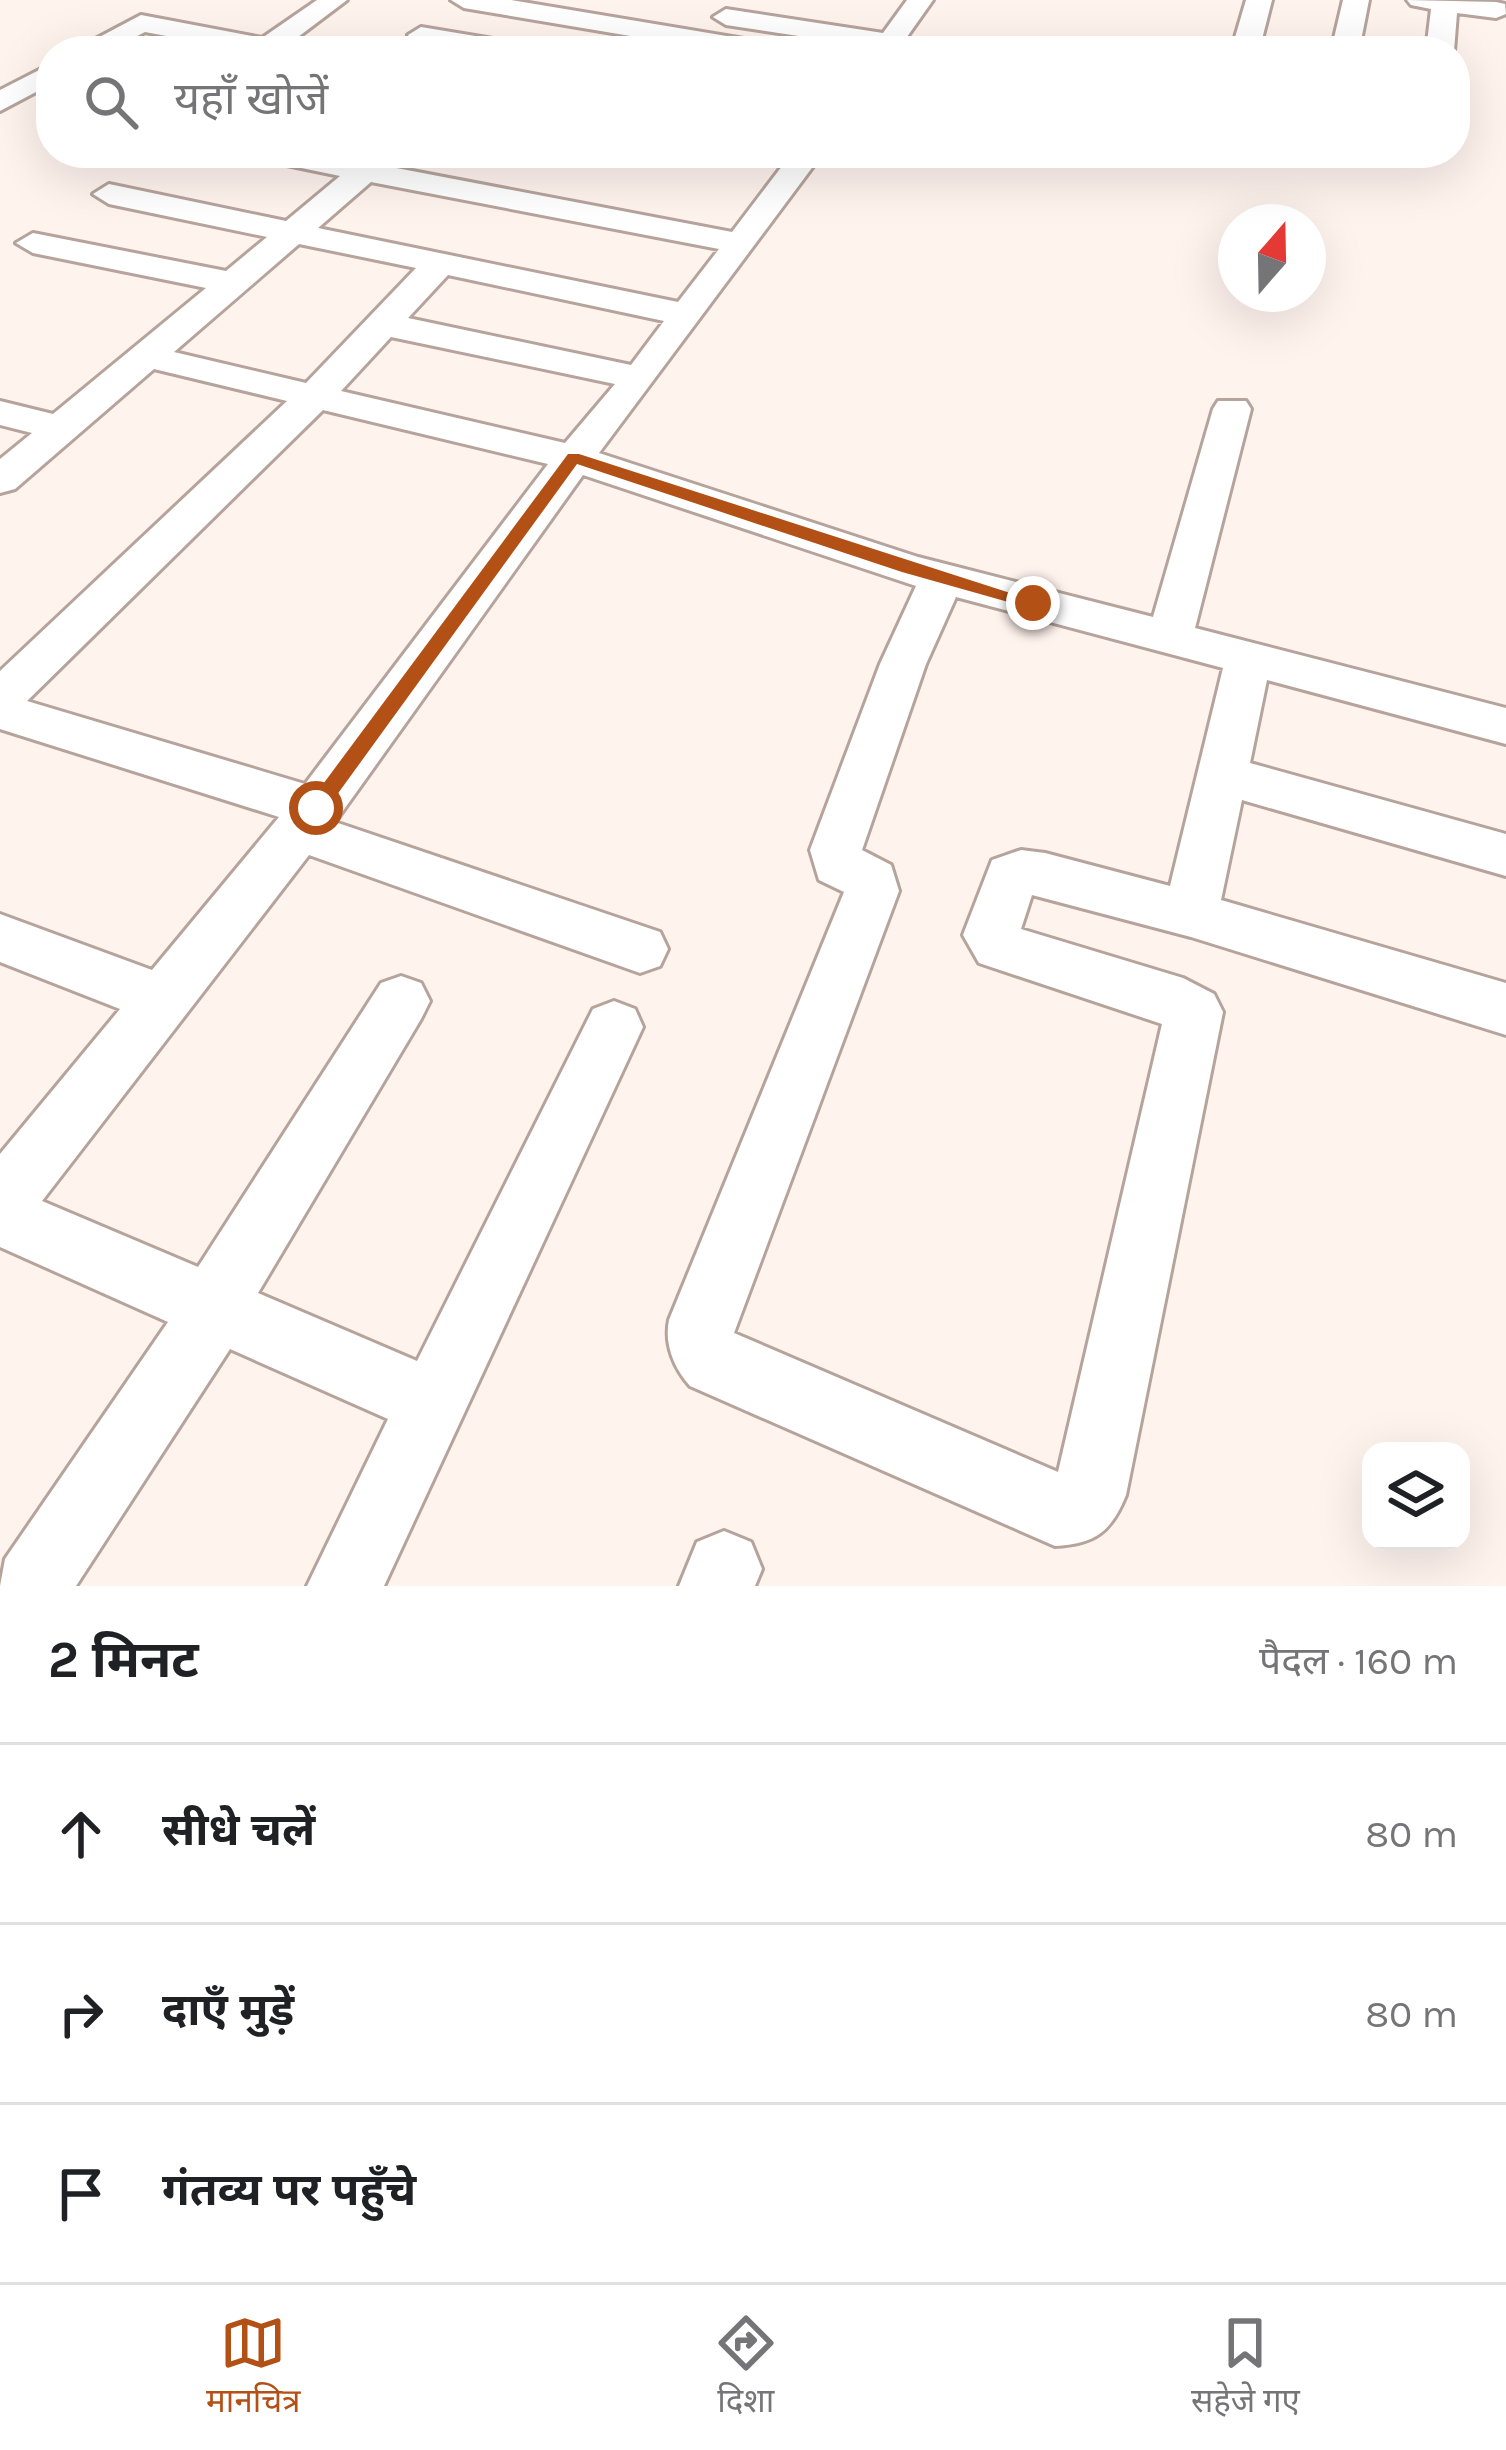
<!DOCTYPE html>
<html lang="hi">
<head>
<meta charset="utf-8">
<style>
	body { margin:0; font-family:Karla,"Noto Sans Devanagari",sans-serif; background:#f2f2f2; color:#202124 }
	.controls { position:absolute; right:36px; bottom:36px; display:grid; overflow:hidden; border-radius:24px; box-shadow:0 12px 48px #0002 }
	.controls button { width:108px; height:108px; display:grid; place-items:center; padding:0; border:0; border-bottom:3px solid #e0e0e0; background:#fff; color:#202124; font:60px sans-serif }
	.compass { position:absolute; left:1218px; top:204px; width:108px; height:108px; border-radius:50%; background:#fff; box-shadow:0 12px 48px #0002; rotate:20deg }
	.stop { position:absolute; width:36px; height:36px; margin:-27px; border:9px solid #b25015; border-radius:50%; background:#fff }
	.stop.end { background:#b25015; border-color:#fff; box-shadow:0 3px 12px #0008 }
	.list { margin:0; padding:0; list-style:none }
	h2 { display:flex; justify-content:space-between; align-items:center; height:156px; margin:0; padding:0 48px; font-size:51px }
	h2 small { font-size:39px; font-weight:400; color:#757577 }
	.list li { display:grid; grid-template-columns:78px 1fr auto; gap:36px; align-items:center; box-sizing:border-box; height:180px; padding:0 48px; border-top:3px solid #e0e0e0 }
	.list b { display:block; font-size:45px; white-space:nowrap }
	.list em { font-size:39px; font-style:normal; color:#757577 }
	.icon { flex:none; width:66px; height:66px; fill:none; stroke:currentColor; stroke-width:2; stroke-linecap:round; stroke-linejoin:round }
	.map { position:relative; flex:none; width:1506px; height:1586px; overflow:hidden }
	.search { position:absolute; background:#fff; box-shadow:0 12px 48px #0002; left:36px; right:36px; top:36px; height:132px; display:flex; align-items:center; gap:30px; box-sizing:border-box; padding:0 42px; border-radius:48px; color:#757577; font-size:45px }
	.sheet { height:696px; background:#fff }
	nav { display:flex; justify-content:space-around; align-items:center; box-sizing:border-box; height:168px; border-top:3px solid #e0e0e0; background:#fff; font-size:33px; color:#757577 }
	nav a { display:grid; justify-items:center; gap:6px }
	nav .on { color:#b25015 }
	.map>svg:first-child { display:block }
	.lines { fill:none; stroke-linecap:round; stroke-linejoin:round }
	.minor-casing { stroke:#b6a49c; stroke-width:6 }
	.minor { fill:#fff; fill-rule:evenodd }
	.route { fill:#b25015 }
</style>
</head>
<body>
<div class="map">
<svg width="1506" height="1586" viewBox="0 0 1506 1586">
	<rect width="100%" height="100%" fill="#fff3ee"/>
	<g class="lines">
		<defs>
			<path id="minor" d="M317,0h30l-57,43 13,8h-57l-101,-19 -37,19h-35l68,-36 121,23z
				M451,0h60l258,43 14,8h-63l-256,-43z
				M907,0h26l-36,51h-28l3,-4 -146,-22 -13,-8 13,-8 157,24z
				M1246,0h26l-13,51h-28z
				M1343,0h26l-10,51h-28z
				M1407,0l89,2 9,2 1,10 -10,4 -39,-5 -3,38h-28l5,-42 -20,-4z
				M421,27l96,16 14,8h-63l-56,-10 -4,-6z
				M51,64v20l-51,27v-21z
				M254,153h64l414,79 60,-79h31l-224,300 319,104 235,60 60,-208 5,-8h28l5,8 -56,219 311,80v36l-239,-64 -17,83 256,71v42l-264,-76 -21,100 285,83v52l-315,-98 -159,-42 -11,34 162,49 31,16 9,18 -97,483c-15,37 -31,49 -71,51l-365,-160c-16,-18 -26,-42 -21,-66l175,-428 -25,-12 -9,-30 70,-186 36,-78 -333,-111 -248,347 325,110 8,17 -8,17 -20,7 -331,-118 -267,346 156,66 183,-284 20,-7 20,7 9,18 -9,18 -163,274 159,68 176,-352 21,-8 21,8 8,18 -259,559h-77l81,-167 -158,-70 -154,237h-76l5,-27 163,-237 -168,-75v-93l120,-145 -120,-47v-48l152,56 127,-153 -279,-88v-58l287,-270 -133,-32 -139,120 -15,4v-34l32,-26 -32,-8v-24l53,13 153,-126 -173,-35 -17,-10 17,-10 193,38 41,-34 -158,-33 -16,-10 16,-10 177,37 54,-45 -82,-17zM371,182l348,67 -41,53 -360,-74zM299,244l117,24 -110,115 -132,-31zM448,275l216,46 -33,44 -223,-47zM391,337l224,47 -50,59 -224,-52zM323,410l225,54 -243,320 -278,-83zM956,597l267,71 -53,218 -125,-33 -24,-3 -29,10 -29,75 16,28 183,61 -104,448 -324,-139 165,-442 -8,-26 -29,-15 64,-186z
				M724,1531l27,11 11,27 -7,17h-76l18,-44z"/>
		</defs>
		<use href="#minor" class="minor-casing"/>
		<use href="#minor" class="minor"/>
	</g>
	<path class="route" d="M568,454h11l462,149 -8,6 -131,-37 -325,-108 -254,350h-14v-11z"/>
</svg>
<div class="controls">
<button><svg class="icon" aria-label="layers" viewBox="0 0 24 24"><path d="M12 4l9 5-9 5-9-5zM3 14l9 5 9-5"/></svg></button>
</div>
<svg class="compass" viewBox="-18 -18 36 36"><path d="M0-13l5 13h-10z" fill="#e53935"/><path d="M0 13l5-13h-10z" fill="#757577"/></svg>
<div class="stop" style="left:316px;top:808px"></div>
<div class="stop end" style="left:1033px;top:603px"></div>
<div class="search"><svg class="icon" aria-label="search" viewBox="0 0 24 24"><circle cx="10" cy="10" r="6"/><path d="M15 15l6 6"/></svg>यहाँ खोजें</div>
</div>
<section class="sheet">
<h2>2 मिनट<small>पैदल · 160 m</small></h2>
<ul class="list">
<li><svg class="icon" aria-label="ahead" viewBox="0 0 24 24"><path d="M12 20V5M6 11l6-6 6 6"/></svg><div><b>सीधे चलें</b></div><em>80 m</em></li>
<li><svg class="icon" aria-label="right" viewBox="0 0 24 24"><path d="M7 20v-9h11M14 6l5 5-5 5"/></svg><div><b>दाएँ मुड़ें</b></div><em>80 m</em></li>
<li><svg class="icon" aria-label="arrive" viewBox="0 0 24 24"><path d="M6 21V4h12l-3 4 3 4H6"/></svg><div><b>गंतव्य पर पहुँचे</b></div></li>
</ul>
</section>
<nav>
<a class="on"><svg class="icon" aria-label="map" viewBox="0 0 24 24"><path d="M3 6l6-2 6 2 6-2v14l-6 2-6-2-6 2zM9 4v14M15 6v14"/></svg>मानचित्र</a>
<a><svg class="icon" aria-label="directions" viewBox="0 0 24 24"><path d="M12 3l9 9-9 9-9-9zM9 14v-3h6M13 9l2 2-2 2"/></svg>दिशा</a>
<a><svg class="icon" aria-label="saved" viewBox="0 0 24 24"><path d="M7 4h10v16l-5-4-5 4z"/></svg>सहेजे गए</a>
</nav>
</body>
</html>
